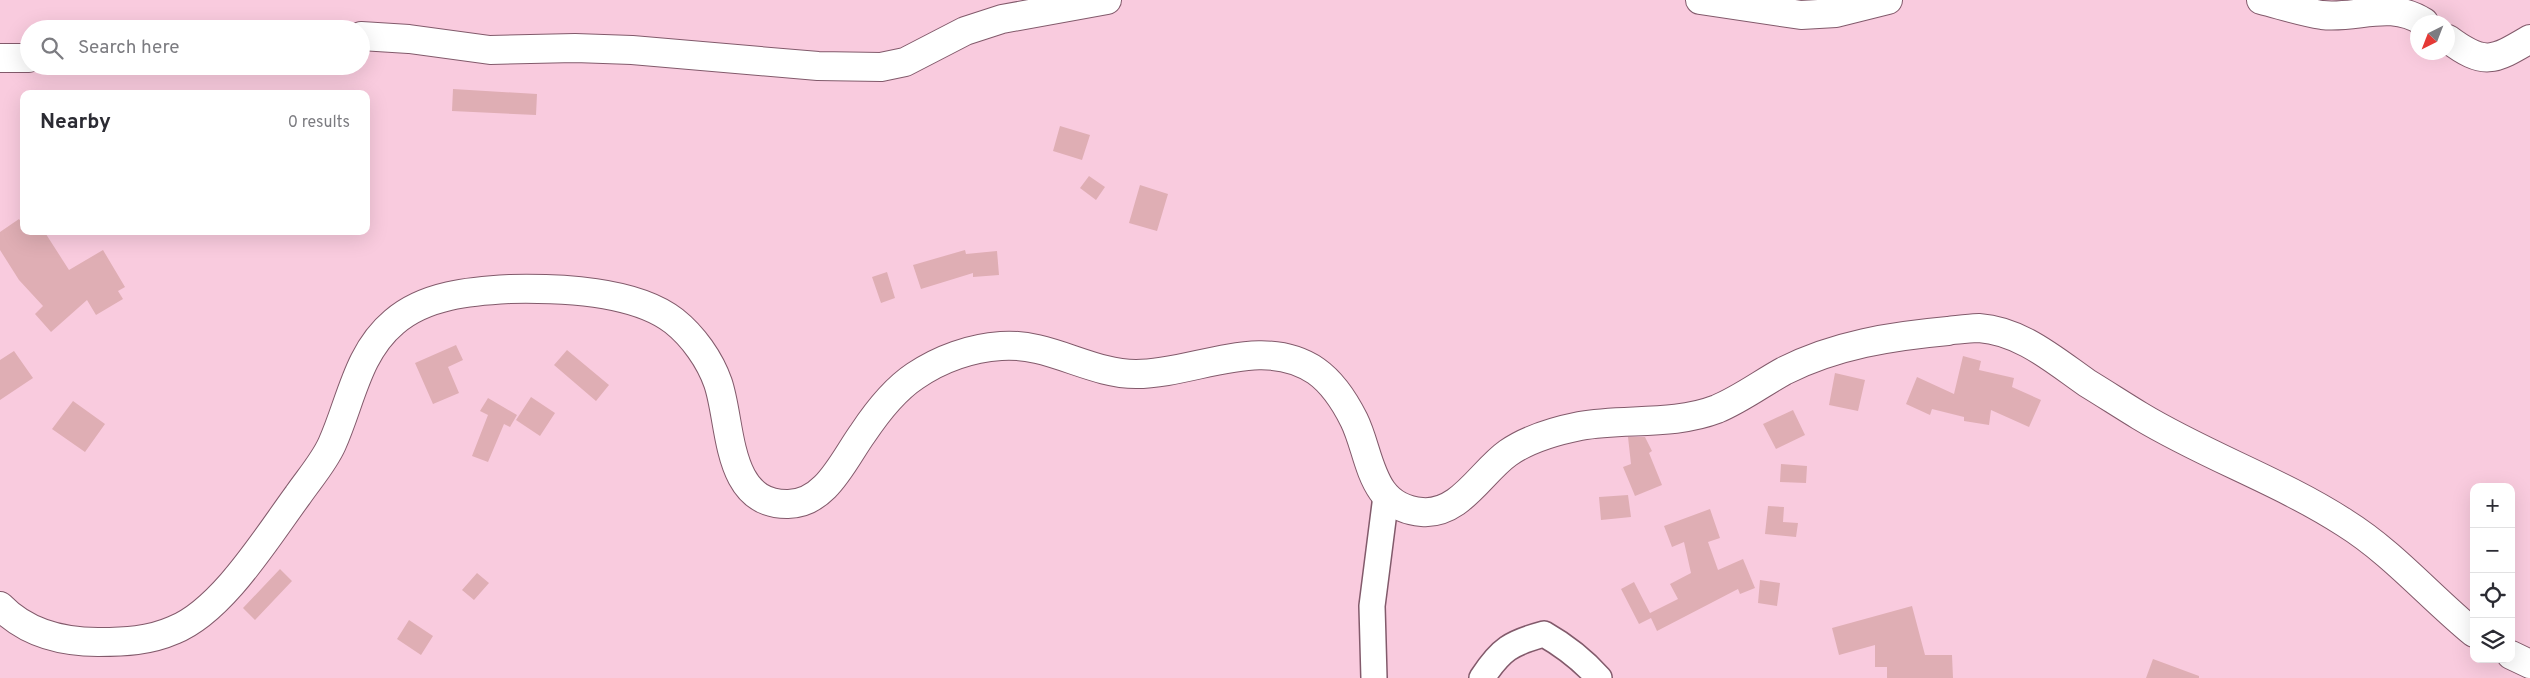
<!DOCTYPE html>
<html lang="en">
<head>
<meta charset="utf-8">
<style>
	body { margin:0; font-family:Overpass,sans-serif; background:#f7f7f7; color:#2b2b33 }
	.controls { position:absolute; right:15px; bottom:15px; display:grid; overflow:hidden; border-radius:10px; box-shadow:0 5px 20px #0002 }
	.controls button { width:45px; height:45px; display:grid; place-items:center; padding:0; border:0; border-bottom:1px solid #e1e1e2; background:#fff; color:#2b2b33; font:25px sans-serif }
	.compass { position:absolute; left:2410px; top:15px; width:45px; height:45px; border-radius:50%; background:#fff; box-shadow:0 5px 20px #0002; rotate:222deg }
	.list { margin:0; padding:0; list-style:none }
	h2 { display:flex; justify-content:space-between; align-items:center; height:65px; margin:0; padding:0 20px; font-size:21px }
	h2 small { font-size:16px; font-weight:400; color:#7c7c81 }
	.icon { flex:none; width:28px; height:28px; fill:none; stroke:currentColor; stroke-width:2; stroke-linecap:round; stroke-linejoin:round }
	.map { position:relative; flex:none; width:2530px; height:678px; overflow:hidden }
	.search { position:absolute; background:#fff; box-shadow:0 5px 20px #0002; left:20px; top:20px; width:350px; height:55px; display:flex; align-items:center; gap:12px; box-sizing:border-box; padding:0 18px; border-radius:28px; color:#7c7c81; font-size:19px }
	.panel { position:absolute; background:#fff; box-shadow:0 5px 20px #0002; left:20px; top:90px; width:350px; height:145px; border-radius:10px }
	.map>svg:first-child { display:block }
	.building { fill:#dfaeb4 }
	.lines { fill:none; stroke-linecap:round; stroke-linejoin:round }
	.minor-casing { stroke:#825a6b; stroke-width:28 }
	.major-casing { stroke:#825a6b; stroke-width:30 }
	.minor { stroke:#fff; stroke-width:25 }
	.major { stroke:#fff; stroke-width:28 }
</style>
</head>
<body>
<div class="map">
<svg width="2530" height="678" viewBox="0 0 2530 678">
	<rect width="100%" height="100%" fill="#f9cbde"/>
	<path class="building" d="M453,89l84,5 -1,21 -84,-4z
		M1060,126l30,9 -8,25 -29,-9z
		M1089,176l16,11 -9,13 -16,-12z
		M1140,185l28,9 -11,37 -28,-8z
		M19,219l5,7v5h20l25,39 34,-20 22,37 -7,4 5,8 -27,16 -9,-15 -36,32 -16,-18 8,-8 -24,-26 -19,-30v-18z
		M965,250l1,4 31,-3 2,24 -26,2v-4l-52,16 -8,-24z
		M887,272l8,26 -14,5 -9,-26z
		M456,345l7,15 -15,7 11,26 -26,11 -18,-41z
		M567,350l42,35 -13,16 -42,-36z
		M14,351l19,27 -33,22v-40z
		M1963,356l18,5 -2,9 35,8 -2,9 29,13 -12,27 -38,-17 -2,15 -25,-4v-4l-32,-8 -2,6 -24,-11 11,-27 37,17z
		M1835,373l30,7 -7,31 -29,-6z
		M531,397l24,16 -15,23 -24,-16z
		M488,398l29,17 -7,12 -6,-3 -16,38 -16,-6 16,-41 -8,-4z
		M73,401l32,23 -20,28 -33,-23z
		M1793,410l12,25 -29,14 -13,-25z
		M1628,437h17l7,14 -3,2 13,32 -27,11 -12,-29 8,-3z
		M1781,464l26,2 -1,17 -26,-1z
		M1628,495l3,22 -30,3 -2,-23z
		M1768,506l16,1 -1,15 15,1 -2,14 -31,-3z
		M1710,509l10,29 -12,4 10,28 25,-11 12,29 -15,6 -2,-5 -81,42 -6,-13 -12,6 -18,-35 13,-7 16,31 28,-14 -8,-15 21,-11 -7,-31 -12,5 -8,-21z
		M280,569l12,12 -37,39 -12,-12z
		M477,573l12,10 -15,17 -12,-10z
		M1760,580l20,3 -3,23 -19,-3z
		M1912,606l13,49h27l1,23h-66v-11h-12v-22l-36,10 -7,-27z
		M409,620l24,16 -12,19 -24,-16z
		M2153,659l46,17v2h-53z"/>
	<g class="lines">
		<defs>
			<path id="minor" d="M1374,678l-2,-72 14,-110
				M1482,678c19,-29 29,-35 62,-44 21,12 38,25 55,44"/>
			<path id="major" d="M1700,0l101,15 35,-2 52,-13
				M2261,0c20,5 41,12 61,15 37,4 67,-15 102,7
				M361,36l48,3 81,11 85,-2 57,2 186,16 63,1 24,-5 60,-31 37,-12 105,-19
				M2448,39c36,27 45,22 82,0
				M0,58h29
				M0,606c26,27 61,36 98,36 27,0 51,-1 76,-12 48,-19 93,-93 124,-135 11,-16 26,-33 34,-51 19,-42 25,-91 62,-122 31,-27 77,-31 116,-33 49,-1 124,1 164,32 19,15 36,39 44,62 14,41 7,122 70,121 38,0 56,-45 75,-71 14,-21 31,-43 52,-57 25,-17 56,-28 86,-30 47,-4 89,28 135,28 59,0 126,-40 180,-3 17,12 29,31 38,49 17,34 15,88 68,92 38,3 59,-40 86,-59 20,-14 47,-22 72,-27 45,-8 93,0 137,-17 24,-10 45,-26 67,-38 51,-26 108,-35 164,-40 3,-1 28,-3 31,-3 42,3 75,32 108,55 18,11 35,22 53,33 66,40 140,65 205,107 48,30 85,74 129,110
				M2511,655l19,9"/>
		</defs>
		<use href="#minor" class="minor-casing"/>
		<use href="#major" class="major-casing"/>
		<use href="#minor" class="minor"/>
		<use href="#major" class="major"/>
	</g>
</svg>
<div class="controls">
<button>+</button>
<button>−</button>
<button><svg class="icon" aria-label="locate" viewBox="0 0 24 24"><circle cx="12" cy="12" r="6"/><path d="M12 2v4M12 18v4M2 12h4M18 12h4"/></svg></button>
<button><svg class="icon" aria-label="layers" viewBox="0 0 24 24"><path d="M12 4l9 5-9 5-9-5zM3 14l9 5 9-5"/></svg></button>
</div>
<svg class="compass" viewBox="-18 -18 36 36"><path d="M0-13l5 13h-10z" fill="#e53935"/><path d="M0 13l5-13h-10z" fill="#7c7c81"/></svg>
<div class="search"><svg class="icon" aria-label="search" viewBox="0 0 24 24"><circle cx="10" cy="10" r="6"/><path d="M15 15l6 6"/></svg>Search here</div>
<section class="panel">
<h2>Nearby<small>0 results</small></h2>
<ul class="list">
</ul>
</section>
</div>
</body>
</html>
